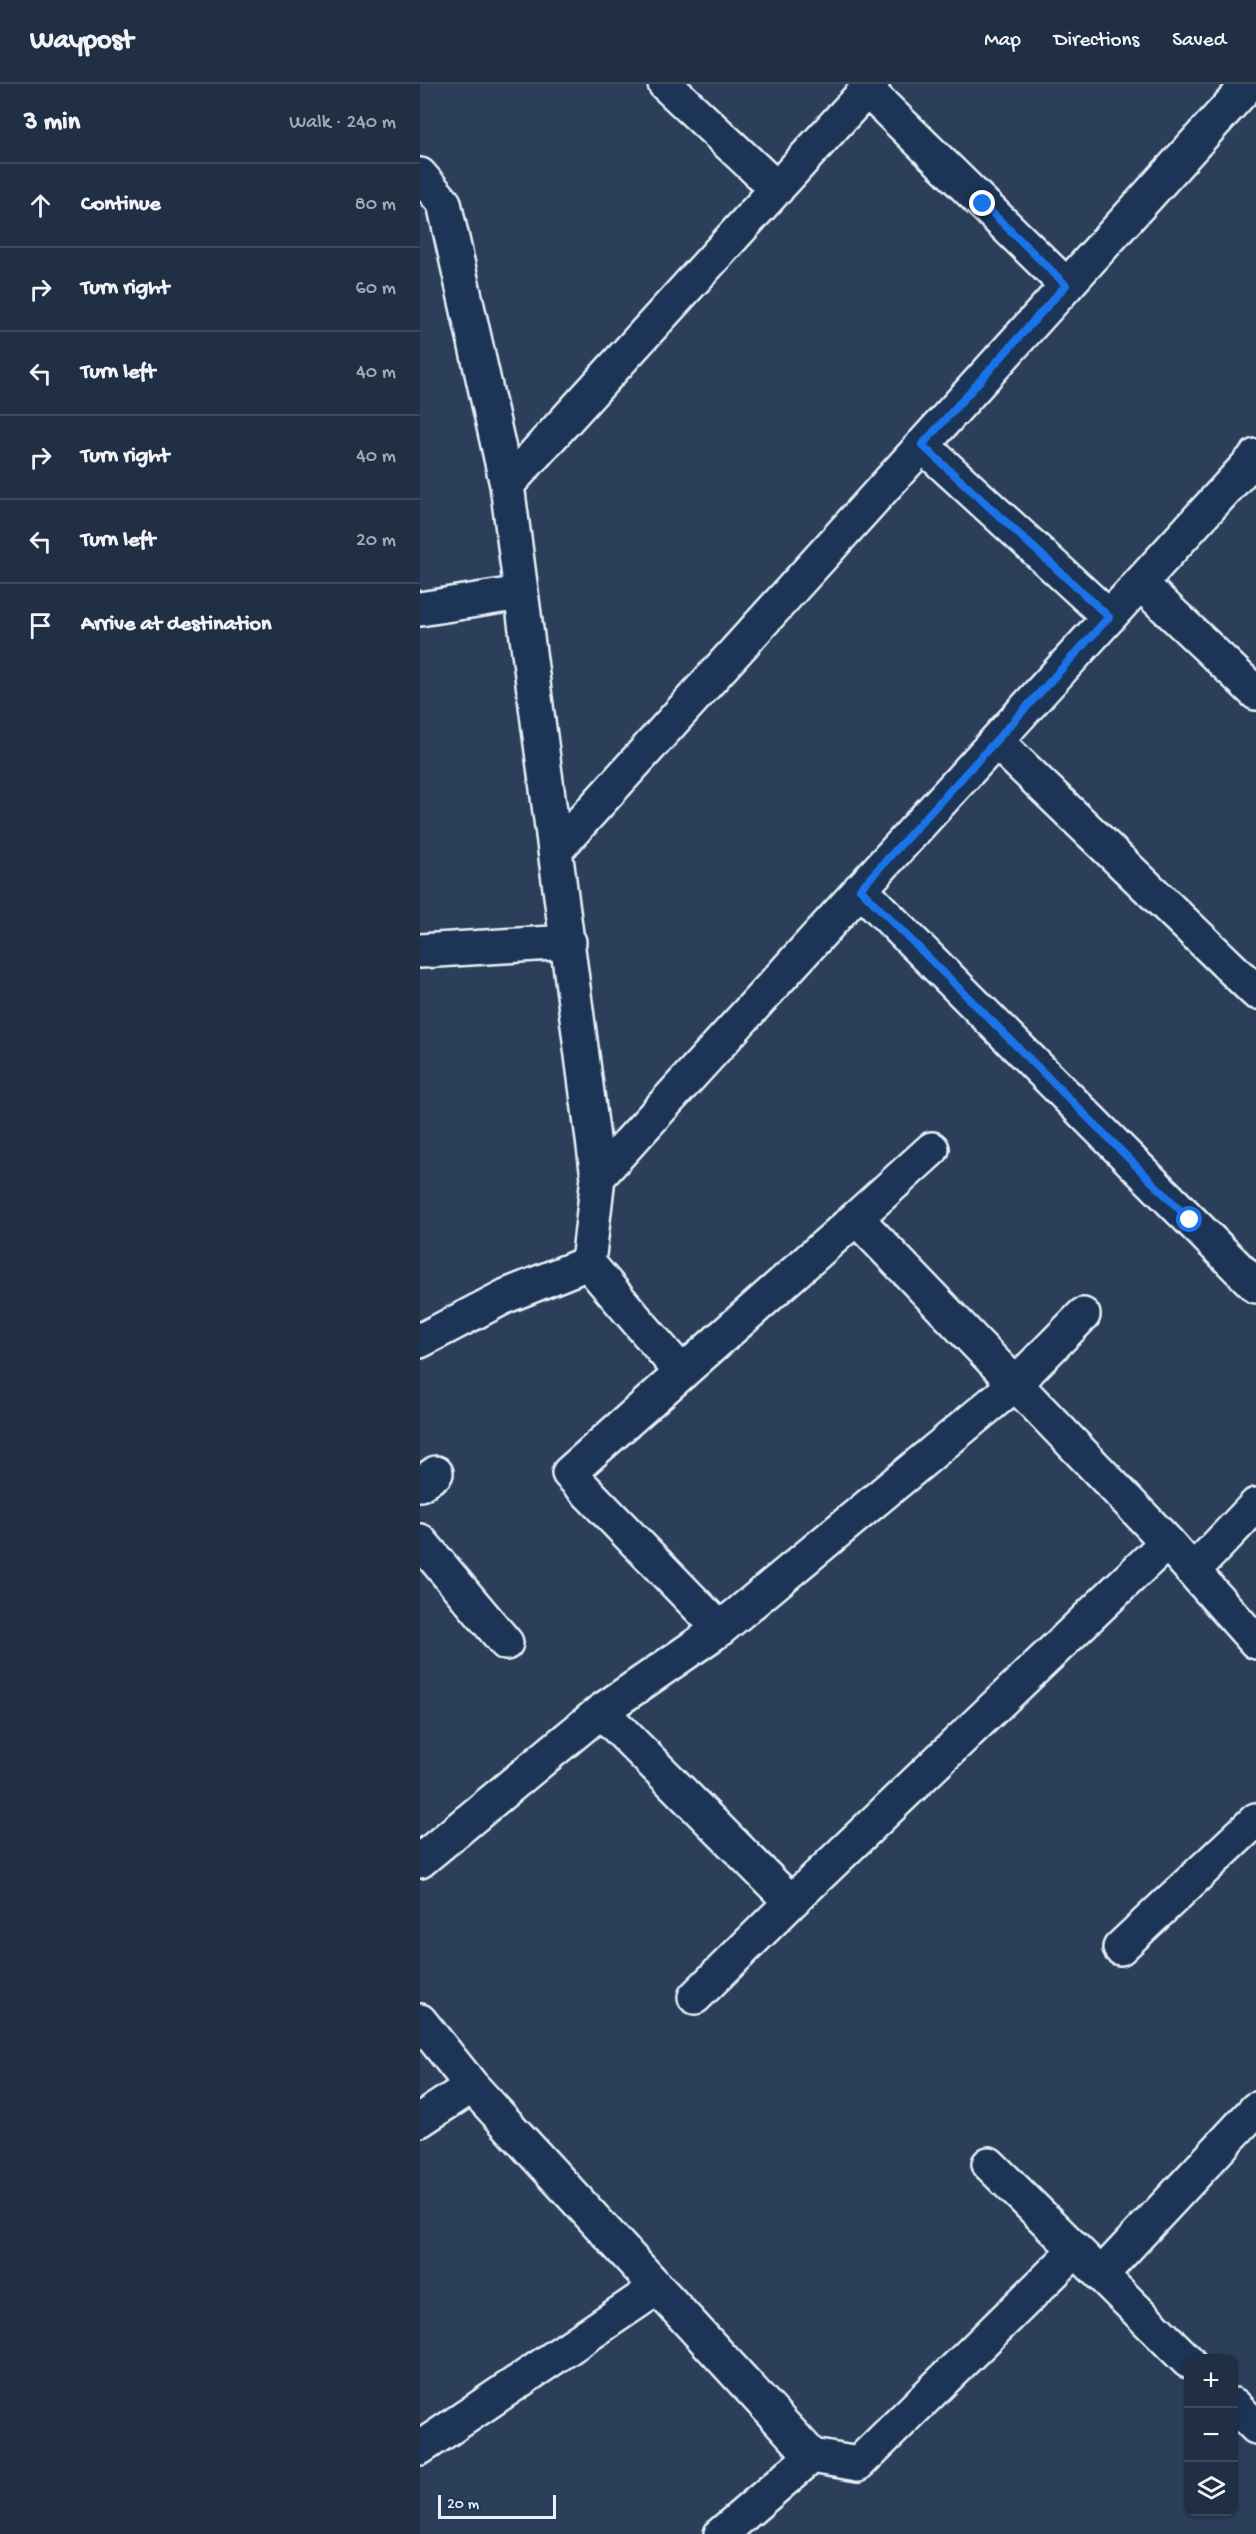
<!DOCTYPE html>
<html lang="en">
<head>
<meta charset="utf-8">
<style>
	body { margin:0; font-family:"Gochi Hand",sans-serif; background:#28374b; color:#f1f3f6 }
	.controls { position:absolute; right:18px; bottom:18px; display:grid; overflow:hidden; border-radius:12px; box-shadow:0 2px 4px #0004 }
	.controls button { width:54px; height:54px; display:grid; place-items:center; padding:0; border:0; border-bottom:2px solid #3d4a5d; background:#202f44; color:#f1f3f6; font:30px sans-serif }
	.scale { position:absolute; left:18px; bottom:15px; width:118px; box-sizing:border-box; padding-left:6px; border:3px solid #e8f1f8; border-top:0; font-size:16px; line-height:21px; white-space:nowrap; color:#e8f1f8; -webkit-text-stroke:4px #1d3557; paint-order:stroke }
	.stop { position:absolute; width:18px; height:18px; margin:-14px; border:4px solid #1a73e8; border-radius:50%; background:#fff }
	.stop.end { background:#1a73e8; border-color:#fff; box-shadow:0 2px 6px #0008 }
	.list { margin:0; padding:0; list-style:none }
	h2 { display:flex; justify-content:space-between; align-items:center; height:78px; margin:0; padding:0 24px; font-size:26px }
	h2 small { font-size:20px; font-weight:400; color:#a2a9b2 }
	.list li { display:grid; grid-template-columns:39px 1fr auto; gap:18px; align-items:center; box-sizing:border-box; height:84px; padding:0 24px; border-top:2px solid #3d4a5d }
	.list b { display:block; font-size:22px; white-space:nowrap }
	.list em { font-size:20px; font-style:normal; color:#a2a9b2 }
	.icon { flex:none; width:33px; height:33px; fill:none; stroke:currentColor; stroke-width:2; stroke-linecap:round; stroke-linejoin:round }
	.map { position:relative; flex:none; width:836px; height:2450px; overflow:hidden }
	header { display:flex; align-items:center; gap:36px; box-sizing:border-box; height:84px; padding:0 30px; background:#202f44; border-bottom:2px solid #3d4a5d }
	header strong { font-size:28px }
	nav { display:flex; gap:33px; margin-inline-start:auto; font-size:21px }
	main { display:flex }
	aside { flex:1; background:#202f44 }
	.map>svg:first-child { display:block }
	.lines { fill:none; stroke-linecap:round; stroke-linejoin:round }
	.minor-casing { stroke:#e8f1f8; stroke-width:38 }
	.minor { stroke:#1d3557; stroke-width:33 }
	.route { stroke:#1a73e8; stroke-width:8 }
</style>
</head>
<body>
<header>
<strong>Waypost</strong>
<nav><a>Map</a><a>Directions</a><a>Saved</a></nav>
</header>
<main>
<aside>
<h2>3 min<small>Walk · 240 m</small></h2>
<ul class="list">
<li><svg class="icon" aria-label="ahead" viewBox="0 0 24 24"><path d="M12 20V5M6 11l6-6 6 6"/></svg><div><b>Continue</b></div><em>80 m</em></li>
<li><svg class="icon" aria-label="right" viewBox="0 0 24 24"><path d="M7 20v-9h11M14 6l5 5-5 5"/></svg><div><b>Turn right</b></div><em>60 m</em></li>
<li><svg class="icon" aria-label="left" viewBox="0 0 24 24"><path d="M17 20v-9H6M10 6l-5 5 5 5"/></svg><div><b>Turn left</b></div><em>40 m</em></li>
<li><svg class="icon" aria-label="right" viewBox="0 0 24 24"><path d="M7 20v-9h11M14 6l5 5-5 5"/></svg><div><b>Turn right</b></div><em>40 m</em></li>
<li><svg class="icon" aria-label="left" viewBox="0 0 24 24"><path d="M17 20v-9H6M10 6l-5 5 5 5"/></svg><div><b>Turn left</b></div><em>20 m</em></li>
<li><svg class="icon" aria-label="arrive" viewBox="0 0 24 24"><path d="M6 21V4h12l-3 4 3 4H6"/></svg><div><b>Arrive at destination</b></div></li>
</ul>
</aside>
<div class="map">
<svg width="836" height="2450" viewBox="0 0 836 2450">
	<rect width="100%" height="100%" fill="#2b3f5b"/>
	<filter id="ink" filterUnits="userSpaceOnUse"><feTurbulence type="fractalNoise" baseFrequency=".0167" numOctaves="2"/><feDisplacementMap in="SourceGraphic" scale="12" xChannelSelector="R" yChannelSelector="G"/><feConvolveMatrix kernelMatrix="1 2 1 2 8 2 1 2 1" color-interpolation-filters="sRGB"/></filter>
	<g filter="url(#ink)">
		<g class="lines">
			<defs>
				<path id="minor" d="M245,0l112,105
					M447,6l199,195
					M0,91l24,28 63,282 91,692 -10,86 94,110
					M502,361l187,172
					M87,401l365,-401
					M720,499l116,110
					M0,525l101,-16
					M576,657l260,251
					M136,766l693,-766
					M440,805l396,397
					M0,867l149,-9
					M178,1093l658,-721
					M436,1134l76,-69
					M0,1257l86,-45 82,-33
					M0,1400l16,-11
					M0,1457l86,102
					M773,1487l63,-66
					M300,1545l-151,-156 287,-255 311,324 89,100
					M181,1627l190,191
					M0,1777l181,-150 119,-82 294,-244 69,-70
					M700,1864l136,-128
					M275,1913l96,-95 376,-360
					M0,1937l52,65
					M0,2036l52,-34 340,370 46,8 218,-214
					M569,2080l199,197
					M681,2191l155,-166
					M814,2321l22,22
					M0,2364l237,-160
					M301,2450l91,-78"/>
			</defs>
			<use href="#minor" class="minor-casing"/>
			<use href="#minor" class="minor"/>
		</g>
	</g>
	<g class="lines" filter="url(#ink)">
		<path class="route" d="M563,120l83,81 -144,160 187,172 -249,272 330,331"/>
	</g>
</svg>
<div class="controls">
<button>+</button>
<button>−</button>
<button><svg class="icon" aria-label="layers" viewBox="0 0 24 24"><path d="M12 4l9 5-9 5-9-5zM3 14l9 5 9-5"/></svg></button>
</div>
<div class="scale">20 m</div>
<div class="stop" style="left:770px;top:1136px"></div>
<div class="stop end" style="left:563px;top:120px"></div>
</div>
</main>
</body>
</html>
